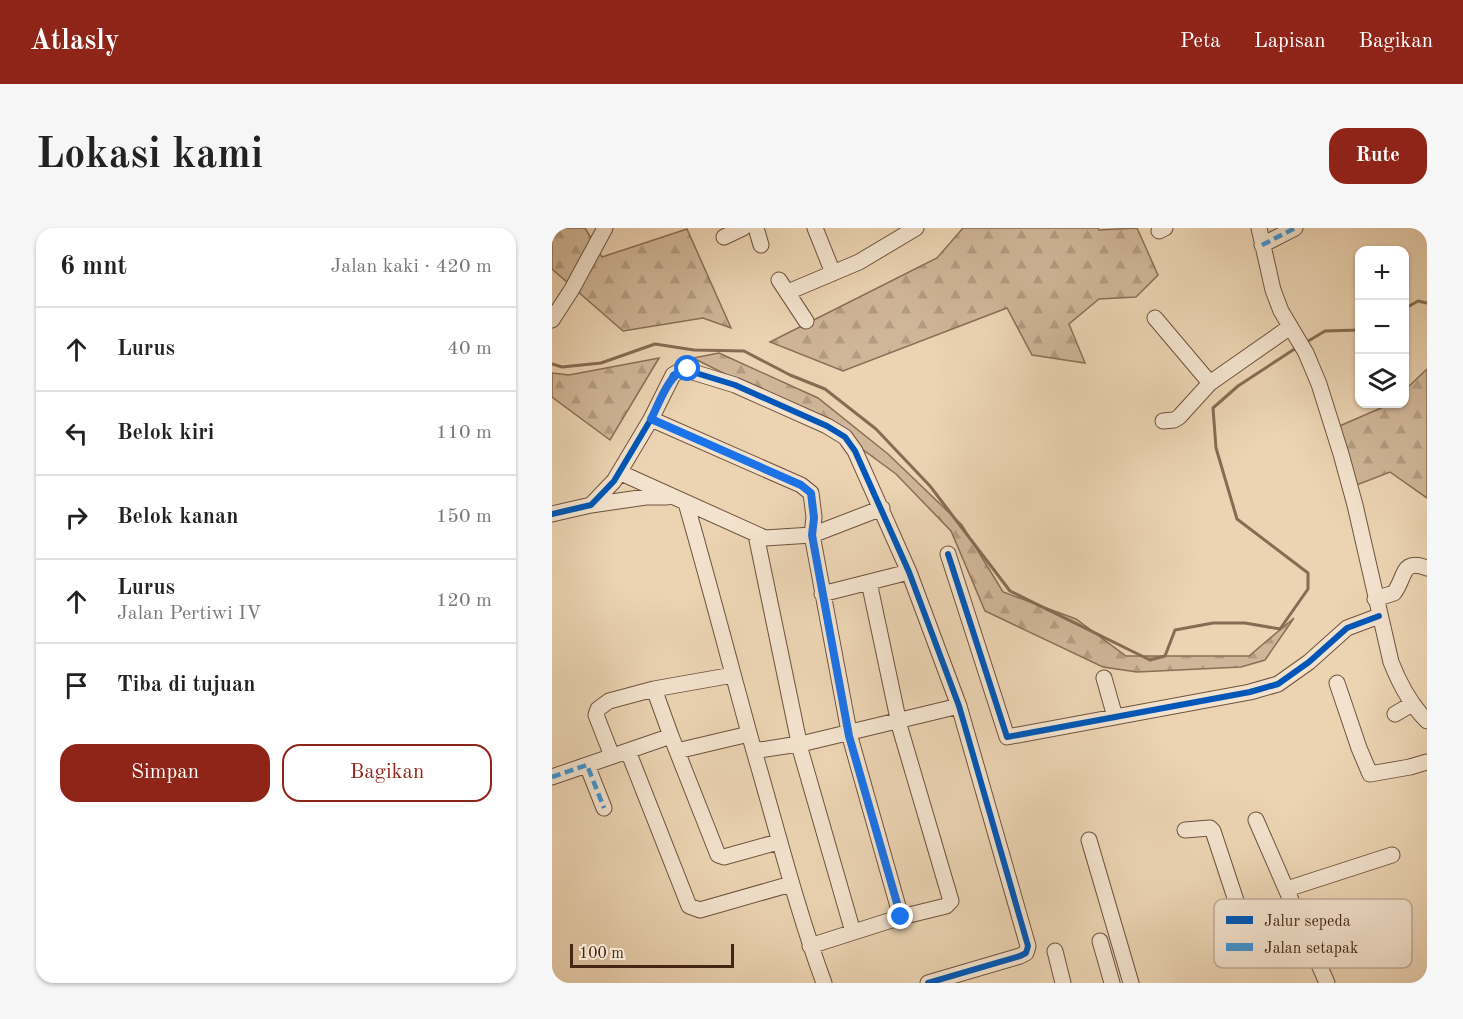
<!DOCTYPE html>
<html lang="id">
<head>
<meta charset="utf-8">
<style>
	body { margin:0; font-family:"Old Standard TT",serif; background:#f6f6f6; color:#222 }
	.controls { position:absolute; right:18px; top:18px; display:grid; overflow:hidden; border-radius:12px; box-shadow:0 2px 4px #0004 }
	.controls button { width:54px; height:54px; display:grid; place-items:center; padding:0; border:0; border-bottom:2px solid #e0e0e0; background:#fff; color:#222; font:30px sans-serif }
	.scale { position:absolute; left:18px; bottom:15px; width:164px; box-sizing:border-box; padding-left:6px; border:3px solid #452614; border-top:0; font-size:16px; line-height:21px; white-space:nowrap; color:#452614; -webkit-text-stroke:4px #f3e3ce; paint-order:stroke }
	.stop { position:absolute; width:18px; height:18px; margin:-14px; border:4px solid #1a73e8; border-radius:50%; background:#fff }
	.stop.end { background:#1a73e8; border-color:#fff; box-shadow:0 2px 6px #0008 }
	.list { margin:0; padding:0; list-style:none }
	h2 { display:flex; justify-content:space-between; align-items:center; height:78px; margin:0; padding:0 24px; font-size:26px }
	h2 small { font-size:20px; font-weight:400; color:#767676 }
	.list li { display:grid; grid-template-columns:39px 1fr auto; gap:18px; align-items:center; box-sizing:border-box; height:84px; padding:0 24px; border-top:2px solid #e0e0e0 }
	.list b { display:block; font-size:22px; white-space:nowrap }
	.list p { margin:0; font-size:20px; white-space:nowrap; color:#767676 }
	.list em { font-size:20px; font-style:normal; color:#767676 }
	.actions { display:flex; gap:12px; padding:18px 24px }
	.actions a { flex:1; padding:14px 0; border:2px solid #8f2418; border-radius:18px; text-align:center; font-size:21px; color:#8f2418 }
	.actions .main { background:#8f2418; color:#fff }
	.icon { flex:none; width:33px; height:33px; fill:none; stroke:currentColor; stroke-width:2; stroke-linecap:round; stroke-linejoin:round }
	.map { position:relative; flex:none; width:875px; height:755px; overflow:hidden; border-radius:18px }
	header { display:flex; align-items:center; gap:36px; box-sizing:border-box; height:84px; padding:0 30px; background:#8f2418; color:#fff }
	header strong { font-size:28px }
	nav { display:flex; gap:33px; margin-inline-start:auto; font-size:21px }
	.intro { display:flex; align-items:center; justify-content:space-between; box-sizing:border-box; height:144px; padding:0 36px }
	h1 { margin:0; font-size:42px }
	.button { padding:15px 27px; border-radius:18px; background:#8f2418; color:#fff; font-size:21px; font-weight:700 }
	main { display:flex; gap:36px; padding:0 36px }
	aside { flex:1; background:#fff; border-radius:18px; box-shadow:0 2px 4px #0004 }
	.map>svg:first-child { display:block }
	.forest { fill:url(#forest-firs); stroke:#8a6e56; stroke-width:1.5 }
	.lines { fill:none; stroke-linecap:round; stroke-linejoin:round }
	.stream { stroke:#876b53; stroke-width:3 }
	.minor-casing { stroke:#6f523c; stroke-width:17 }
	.minor { stroke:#f3e3ce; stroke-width:15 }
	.quiet { stroke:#4095d3; stroke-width:4.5; stroke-dasharray:9 4.5; stroke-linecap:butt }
	.cycleway-casing { stroke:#f3e3ce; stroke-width:10 }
	.cycleway { stroke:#0057b8; stroke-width:6 }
	.route { stroke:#1a73e8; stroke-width:8 }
	.key { fill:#f3e3ce; stroke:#bfaa96; stroke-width:1.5 }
	.key-label { font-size:16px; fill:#452614 }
</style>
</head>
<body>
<header>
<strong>Atlasly</strong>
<nav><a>Peta</a><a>Lapisan</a><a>Bagikan</a></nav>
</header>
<div class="intro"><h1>Lokasi kami</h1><a class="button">Rute</a></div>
<main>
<aside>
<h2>6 mnt<small>Jalan kaki · 420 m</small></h2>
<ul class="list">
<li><svg class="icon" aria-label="ahead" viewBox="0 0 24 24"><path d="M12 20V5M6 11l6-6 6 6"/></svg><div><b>Lurus</b></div><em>40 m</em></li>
<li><svg class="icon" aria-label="left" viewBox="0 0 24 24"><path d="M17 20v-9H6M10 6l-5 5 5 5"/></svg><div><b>Belok kiri</b></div><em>110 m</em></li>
<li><svg class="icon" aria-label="right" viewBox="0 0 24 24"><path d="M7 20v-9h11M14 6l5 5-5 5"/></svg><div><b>Belok kanan</b></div><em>150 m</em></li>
<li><svg class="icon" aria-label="ahead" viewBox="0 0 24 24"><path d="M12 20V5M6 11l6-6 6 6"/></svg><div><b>Lurus</b><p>Jalan Pertiwi IV</p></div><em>120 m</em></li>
<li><svg class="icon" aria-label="arrive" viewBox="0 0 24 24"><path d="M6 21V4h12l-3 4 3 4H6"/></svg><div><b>Tiba di tujuan</b></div></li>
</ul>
<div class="actions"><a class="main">Simpan</a><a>Bagikan</a></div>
</aside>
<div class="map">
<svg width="875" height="755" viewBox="0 0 875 755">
	<defs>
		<pattern id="forest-firs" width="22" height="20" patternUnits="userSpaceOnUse" patternTransform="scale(1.5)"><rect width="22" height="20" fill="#d0b698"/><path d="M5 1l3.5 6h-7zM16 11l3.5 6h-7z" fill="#b49c82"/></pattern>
	</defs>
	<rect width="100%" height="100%" fill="#ecd4b3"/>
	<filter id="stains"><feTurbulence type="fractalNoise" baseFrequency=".00333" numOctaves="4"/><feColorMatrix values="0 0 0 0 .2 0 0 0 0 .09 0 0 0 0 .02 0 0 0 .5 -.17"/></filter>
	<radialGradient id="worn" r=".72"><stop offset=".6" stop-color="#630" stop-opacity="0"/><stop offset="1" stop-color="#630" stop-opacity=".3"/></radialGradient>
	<path class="forest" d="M0,0h33l17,29 85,-28 44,99 -28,-10 -80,13 -71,-62z
		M411,0h135l1,2 38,-2 21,47 -22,22 -37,2 -30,25 16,39 -53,-8 -25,-47 -164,63 -73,-29 167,-84z
		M167,125l99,45 70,56 74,71 41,67 73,27 50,37h123l45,-38 -29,42 -24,7 -104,5 -34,-5 -118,-56 -34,-80 -55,-57 -64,-47 -139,-69z
		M107,130l-49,82 -58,-43v-24l17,2z
		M875,141v129l-37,-26 -36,14 -19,-58 55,-24h14l1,-14z"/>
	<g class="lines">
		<path class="stream" d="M852,81l14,-8 9,2
			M753,115l20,-12 35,-1
			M0,136l10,3 39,-4 54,-19 39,6 50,1 46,24 35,14 51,40 54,57 80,105 140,69 15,-4 10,-26 38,-7h32l35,6 28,-40v-16l-71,-54 -21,-71 -3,-40 25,-22 58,-38"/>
		<defs>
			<path id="minor" d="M204,0l5,17
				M263,0l18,45
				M707,0l14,62 8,21 25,42 13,31 22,70 14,51 36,157c9,23 19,42 36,59
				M607,3l6,-3
				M172,9l19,-9
				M710,17l33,-17
				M227,52l27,41
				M236,64l71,-30 57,-34
				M603,90l55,65
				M0,92l20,-31 33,-61
				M99,191l150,66 10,8 3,24 -2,18 38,202 51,180
				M611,193l11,-1 5,-3 31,-34 80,-56
				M69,245l144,65 47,-3 70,-27
				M134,275c24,83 45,165 68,248 23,78 42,156 70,232
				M39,277l55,-8h21
				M0,286l39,-9 23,-24 37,-62 22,-44 10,-6 52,16 92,41 18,11 10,14 54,121 50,134 69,240 -2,7 -6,3 -92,27
				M204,307l45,217 52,180
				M396,326l59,183 243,-45 28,-8 31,-22 38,-34 32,-12
				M270,366l87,-22
				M823,371l19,-6c12,-16 7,-35 33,-25
				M552,450l11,39
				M785,455l22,65 11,26 40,-7 17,-5
				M102,461l17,47 47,119 6,2 54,-15
				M843,486l17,-10
				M76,523l61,155 11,4 91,-26
				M125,523l72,-17
				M202,523l51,-8 154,-37
				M60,528l-16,-41 2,-6 11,-8 45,-12 79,-14
				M35,537l17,43
				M0,549l119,-41
				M704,592l71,163
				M633,602l25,-2 3,3 36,109 3,3 5,1 45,-16
				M537,612l42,143
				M735,661l105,-34
				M548,713l12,42
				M258,718l91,-29 45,-11 5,-5 -51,-173 -31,-146
				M503,723l8,32"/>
		</defs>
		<use href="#minor" class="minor-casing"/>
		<use href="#minor" class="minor"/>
		<path class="quiet" d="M710,17l33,-17
			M0,549l35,-12 17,43"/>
		<defs>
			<path id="cycleway" d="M0,286l39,-9 23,-24 37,-62 22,-44 10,-6 52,16 92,41 18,11 10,14 54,121 50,134 69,240 -2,7 -6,3 -92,27
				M396,326l59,183 243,-45 28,-8 31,-22 38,-34 32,-12"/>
		</defs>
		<use href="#cycleway" class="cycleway-casing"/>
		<use href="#cycleway" class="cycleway"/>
	</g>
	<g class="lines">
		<path class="route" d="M136,141c-18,1 -29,35 -37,50l150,66 10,8 3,25 -2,17 37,201 52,181"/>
	</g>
	<rect x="662" y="671" width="198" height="69" rx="9" class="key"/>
	<rect x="674" y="688" width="27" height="8" fill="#0057b8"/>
	<rect x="674" y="715" width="27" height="8" fill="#4095d3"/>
	<g class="key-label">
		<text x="712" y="698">Jalur sepeda</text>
		<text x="712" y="725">Jalan setapak</text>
	</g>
	<rect width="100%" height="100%" filter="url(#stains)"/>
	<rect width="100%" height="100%" fill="url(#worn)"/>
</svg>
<div class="controls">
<button>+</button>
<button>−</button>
<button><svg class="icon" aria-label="layers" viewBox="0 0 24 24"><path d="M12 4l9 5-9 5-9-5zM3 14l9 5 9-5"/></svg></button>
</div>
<div class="scale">100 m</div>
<div class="stop" style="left:136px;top:141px"></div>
<div class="stop end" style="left:349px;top:689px"></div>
</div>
</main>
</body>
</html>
